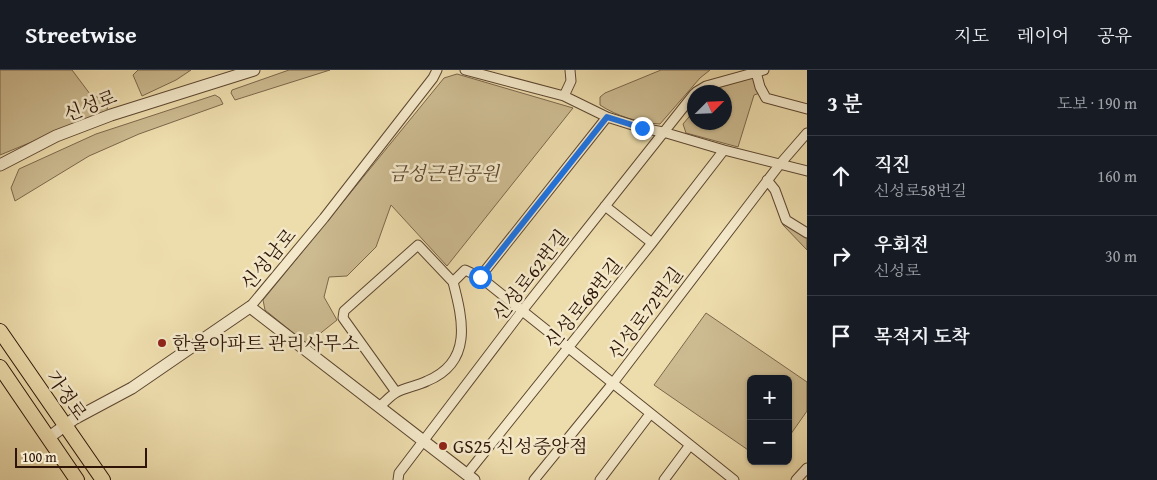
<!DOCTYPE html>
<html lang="ko">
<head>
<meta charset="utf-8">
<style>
	body { margin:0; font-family:"Gentium Book Plus","Noto Serif KR",serif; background:#20242c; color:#f1f3f6 }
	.controls { position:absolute; right:15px; bottom:15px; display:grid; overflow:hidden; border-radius:8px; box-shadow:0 1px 4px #0004 }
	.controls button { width:45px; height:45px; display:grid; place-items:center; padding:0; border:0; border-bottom:1px solid #363941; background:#171b24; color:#f1f3f6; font:25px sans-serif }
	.compass { position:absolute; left:687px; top:15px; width:45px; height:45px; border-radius:50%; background:#171b24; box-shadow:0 1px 4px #0004; rotate:66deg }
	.scale { position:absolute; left:15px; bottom:12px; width:132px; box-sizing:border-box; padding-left:5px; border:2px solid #2d1407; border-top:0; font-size:14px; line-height:18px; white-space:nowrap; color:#2d1407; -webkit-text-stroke:4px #f3e8c9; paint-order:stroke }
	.stop { position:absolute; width:15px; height:15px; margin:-11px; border:4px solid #1a73e8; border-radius:50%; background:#fff }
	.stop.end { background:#1a73e8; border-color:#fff; box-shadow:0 1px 5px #0008 }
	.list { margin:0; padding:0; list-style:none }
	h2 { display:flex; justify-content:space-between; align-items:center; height:65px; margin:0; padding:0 20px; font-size:21px }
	h2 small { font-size:16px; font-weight:400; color:#9ea1a6 }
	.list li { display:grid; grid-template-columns:32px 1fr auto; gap:15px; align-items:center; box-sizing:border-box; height:80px; padding:0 20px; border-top:1px solid #363941 }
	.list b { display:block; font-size:19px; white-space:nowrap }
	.list p { margin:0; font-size:16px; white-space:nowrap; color:#9ea1a6 }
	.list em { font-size:16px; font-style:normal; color:#9ea1a6 }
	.icon { flex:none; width:28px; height:28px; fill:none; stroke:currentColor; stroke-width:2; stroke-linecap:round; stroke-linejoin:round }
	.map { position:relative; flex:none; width:807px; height:410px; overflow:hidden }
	header { display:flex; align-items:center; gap:30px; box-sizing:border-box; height:70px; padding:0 25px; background:#171b24; border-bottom:1px solid #363941 }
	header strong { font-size:24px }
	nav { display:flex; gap:28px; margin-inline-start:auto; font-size:18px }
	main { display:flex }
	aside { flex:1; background:#171b24 }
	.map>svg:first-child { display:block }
	.green { fill:#ccba90; stroke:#7c674c }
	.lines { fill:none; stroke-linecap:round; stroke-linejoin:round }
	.minor-casing { stroke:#5d4630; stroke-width:11 }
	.tertiary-casing { stroke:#5d4630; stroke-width:13 }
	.primary-casing { stroke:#2d1407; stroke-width:16 }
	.minor { stroke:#f3e8c9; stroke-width:9 }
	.tertiary { stroke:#f3e8c9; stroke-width:11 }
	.primary { stroke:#eddcac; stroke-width:14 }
	.route { stroke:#1a73e8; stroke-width:6 }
	.poi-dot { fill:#8f2418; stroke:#f3e8c9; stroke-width:2 }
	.labels { text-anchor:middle; stroke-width:5; stroke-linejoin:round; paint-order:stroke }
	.street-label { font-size:19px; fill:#2d1407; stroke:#f3e8c9 }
	.park-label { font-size:19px; font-style:italic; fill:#5d4630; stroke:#f3e8c9 }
	.poi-label { font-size:19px; fill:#2d1407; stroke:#f3e8c9; text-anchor:start }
</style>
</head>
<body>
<header>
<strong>Streetwise</strong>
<nav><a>지도</a><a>레이어</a><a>공유</a></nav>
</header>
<main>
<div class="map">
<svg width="807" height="410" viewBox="0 0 807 410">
	<rect width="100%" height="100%" fill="#eddcac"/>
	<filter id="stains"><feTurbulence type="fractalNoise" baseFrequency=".004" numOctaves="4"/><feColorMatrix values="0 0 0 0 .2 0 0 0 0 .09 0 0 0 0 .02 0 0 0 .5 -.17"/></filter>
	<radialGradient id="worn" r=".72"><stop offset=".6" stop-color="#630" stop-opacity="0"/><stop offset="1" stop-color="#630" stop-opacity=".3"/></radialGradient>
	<path class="green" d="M0,0h72l18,24 18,8 -1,9 -107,44z
		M138,0h53l-15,10 -34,16 -9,-21z
		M289,0h41l-95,30 -4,-7 1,-3z
		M661,0h49l-10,8 -40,46c-20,-1 -44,-8 -60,-19v-8l5,-4z
		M457,4l116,34 -126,158 -56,-61 -15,42 -29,29 -18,1 -5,20 13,23 -30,24 -42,-34 -2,-10 181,-222z
		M755,7l5,16 -6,2 -16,52 -52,-14 -3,-9 11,-13v11h30v-30h-13l6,-4z
		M215,25l5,3 3,6 -84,30 -50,22 -74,45 -4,-13 8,-19 77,-35z
		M776,133l31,32v15l-24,-25z
		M706,243l101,69v29l-19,27v-59h-37v73l-97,-67z"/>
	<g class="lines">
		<defs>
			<path id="minor" d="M465,0l99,26 43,21 35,11 21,4 61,18 83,21
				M756,2l4,15 6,11 41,11
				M696,22l10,-6 58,-16
				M564,26l7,-15 -1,-11
				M767,110l8,10 11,30 21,13
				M605,136l47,37
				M480,207l254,203
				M250,237l74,-89 109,-140 4,-8
				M396,322l-53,-74 1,-7 74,-66 35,37
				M380,336c5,-4 11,-11 17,-14 10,-5 20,-6 30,-11 46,-19 36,-61 26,-99l12,-12 15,7 127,-160
				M467,404l185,-231 72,-93
				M398,410l1,-7 123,-162 172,-217
				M534,410l79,-97 167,-219 27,-31
				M600,410l50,-66
				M664,410l26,-35
				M796,410l11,-12"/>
			<path id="tertiary" d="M0,95l56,-29 55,-21 143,-45
				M48,368l26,-19 58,-31 118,-81 224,173"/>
			<path id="primary" d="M0,261l103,149
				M0,297l77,113"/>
		</defs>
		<use href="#minor" class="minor-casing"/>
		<use href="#tertiary" class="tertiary-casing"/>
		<use href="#primary" class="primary-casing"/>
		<use href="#minor" class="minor"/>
		<use href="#tertiary" class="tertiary"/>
		<use href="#primary" class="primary"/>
	</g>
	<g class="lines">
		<path class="route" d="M480,207l127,-160 35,11"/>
	</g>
	<g class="poi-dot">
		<circle cx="162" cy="273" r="5"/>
		<circle cx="443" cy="376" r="5"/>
	</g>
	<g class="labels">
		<g class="street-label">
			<text transform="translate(90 35) rotate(-21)" y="7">신성로</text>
			<text transform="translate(268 189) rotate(-50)" y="7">신성남로</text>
			<text transform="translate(530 205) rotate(-52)" y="7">신성로62번길</text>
			<text transform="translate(583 233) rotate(-51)" y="7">신성로68번길</text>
			<text transform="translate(645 243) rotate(-53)" y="7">신성로72번길</text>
			<text transform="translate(67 325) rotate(55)" y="7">가정로</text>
		</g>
		<g class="park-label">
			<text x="444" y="110">금성근린공원</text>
		</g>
		<g class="poi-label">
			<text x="172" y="280">한울아파트 관리사무소</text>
			<text x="453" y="383">GS25 신성중앙점</text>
		</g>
	</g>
	<rect width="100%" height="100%" filter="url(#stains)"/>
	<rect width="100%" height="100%" fill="url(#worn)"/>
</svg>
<div class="controls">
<button>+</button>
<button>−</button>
</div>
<svg class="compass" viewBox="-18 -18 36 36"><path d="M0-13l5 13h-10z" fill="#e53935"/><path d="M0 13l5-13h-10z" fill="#9ea1a6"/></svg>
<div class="scale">100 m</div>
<div class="stop" style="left:480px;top:207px"></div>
<div class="stop end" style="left:642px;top:58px"></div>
</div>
<aside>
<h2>3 분<small>도보 · 190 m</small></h2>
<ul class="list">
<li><svg class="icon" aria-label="ahead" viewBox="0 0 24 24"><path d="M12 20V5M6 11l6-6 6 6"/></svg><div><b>직진</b><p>신성로58번길</p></div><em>160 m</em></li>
<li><svg class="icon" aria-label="right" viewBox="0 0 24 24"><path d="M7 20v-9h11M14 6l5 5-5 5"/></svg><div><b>우회전</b><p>신성로</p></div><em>30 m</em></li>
<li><svg class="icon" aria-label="arrive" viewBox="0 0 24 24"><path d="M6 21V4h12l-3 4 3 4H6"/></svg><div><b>목적지 도착</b></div></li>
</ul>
</aside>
</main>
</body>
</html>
